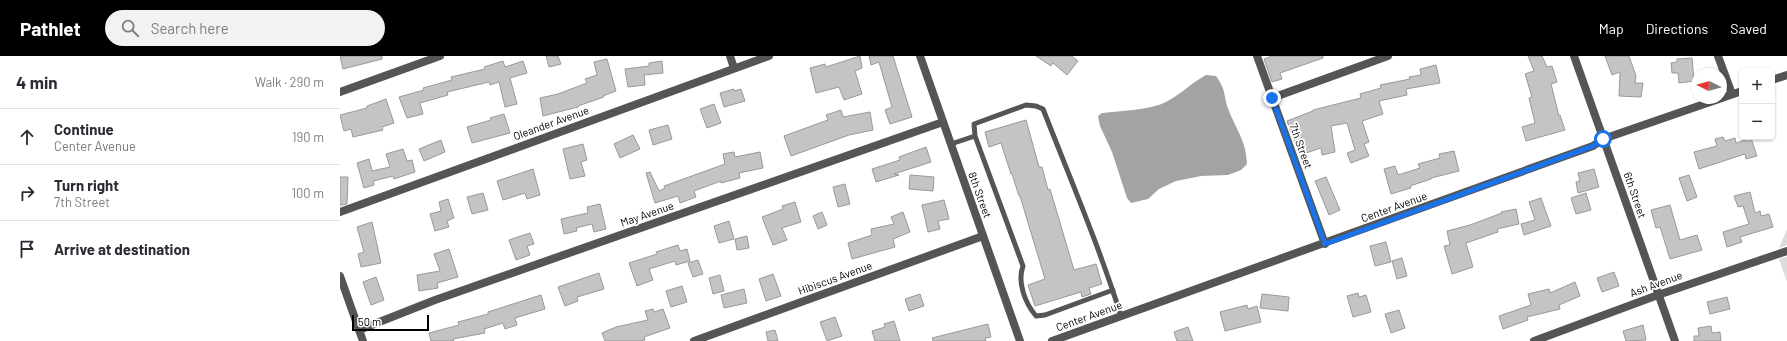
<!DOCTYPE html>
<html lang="en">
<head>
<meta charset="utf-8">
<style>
	body { margin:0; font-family:Barlow,sans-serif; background:#f2f2f3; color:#2b2b33 }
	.controls { position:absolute; right:12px; top:12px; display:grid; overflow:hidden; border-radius:6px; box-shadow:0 1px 3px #0004 }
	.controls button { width:36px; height:36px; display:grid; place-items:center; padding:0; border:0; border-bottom:1px solid #e1e1e2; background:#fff; color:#2b2b33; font:20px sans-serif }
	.compass { position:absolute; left:1351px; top:12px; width:36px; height:36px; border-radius:50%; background:#fff; box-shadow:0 1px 3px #0004; rotate:276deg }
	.scale { position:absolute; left:12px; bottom:10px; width:77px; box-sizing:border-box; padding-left:4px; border:2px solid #000; border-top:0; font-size:11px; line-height:14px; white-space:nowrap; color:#000; -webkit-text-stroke:3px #fff; paint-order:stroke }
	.stop { position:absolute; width:12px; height:12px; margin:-9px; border:3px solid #1a73e8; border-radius:50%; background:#fff }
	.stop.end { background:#1a73e8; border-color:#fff; box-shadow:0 1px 4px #0008 }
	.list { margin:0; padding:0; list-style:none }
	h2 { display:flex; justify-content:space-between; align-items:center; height:52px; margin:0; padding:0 16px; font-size:17px }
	h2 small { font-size:13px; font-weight:400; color:#7c7c81 }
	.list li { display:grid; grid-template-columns:26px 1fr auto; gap:12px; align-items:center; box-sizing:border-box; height:56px; padding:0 16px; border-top:1px solid #e1e1e2 }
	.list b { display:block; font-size:15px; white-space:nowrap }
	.list p { margin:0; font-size:13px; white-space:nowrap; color:#7c7c81 }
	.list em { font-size:13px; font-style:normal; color:#7c7c81 }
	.icon { flex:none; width:22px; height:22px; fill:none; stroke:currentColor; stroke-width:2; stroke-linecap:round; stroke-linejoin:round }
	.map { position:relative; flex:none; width:1447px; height:285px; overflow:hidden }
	header { display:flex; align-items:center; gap:24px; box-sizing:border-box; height:56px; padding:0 20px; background:#000; color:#fff }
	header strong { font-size:19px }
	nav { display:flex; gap:22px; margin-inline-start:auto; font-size:14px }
	.search { width:280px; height:36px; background:#f2f2f3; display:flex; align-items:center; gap:10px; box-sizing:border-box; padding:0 14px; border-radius:22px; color:#7c7c81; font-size:15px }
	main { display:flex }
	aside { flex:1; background:#fff }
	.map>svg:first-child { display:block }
	.green { fill:#dcdcdc }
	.water { fill:#a3a3a3 }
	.building { fill:#c4c4c4; stroke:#999 }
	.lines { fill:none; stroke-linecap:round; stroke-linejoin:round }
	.service { stroke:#555; stroke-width:5 }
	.minor { stroke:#555; stroke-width:8 }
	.tertiary { stroke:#555; stroke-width:8 }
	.route { stroke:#1a73e8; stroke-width:5 }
	.labels { text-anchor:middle; stroke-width:3.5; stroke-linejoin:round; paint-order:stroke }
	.street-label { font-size:11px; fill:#000; stroke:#fff }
</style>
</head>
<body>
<header>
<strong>Pathlet</strong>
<div class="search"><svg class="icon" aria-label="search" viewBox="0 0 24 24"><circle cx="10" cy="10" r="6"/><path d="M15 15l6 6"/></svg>Search here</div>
<nav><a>Map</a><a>Directions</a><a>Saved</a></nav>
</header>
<main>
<aside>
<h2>4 min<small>Walk · 290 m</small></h2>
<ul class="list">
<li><svg class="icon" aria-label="ahead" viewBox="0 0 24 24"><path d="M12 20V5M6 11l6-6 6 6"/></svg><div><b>Continue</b><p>Center Avenue</p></div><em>190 m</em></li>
<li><svg class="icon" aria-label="right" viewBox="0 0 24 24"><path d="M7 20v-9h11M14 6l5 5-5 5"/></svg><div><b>Turn right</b><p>7th Street</p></div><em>100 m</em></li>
<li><svg class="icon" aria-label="arrive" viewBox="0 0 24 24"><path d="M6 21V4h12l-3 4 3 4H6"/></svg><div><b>Arrive at destination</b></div></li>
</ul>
</aside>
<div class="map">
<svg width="1447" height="285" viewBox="0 0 1447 285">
	<rect width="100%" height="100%" fill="#fff"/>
	<path class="green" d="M1447,173v16l-8,3z
		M1447,201v25l-8,-23z"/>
	<path class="water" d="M866,19l10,1c11,15 7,20 13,35 8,20 17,30 18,53l-6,6 -13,5 -27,1 -25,5 -17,8 -11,10 -17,4 -4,-5 -15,-46 -12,-26 -2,-10 4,-3c18,-2 46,-3 62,-10 15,-7 27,-20 42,-28z"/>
	<path class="building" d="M0,0h42v3l-39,10z
		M206,0h12l3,8 -12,3z
		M520,0l2,12 -7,3 7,23 -18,6 -5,-13 -23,6 -6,-25 15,-4 1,3z
		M529,0h24l19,61 -22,7 -5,-14 7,-3 -13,-45 -8,3z
		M696,0h36l6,5 -11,14 -14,-12 -2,3z
		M932,0h51v2l-43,15 2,6 -10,3 -8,-23z
		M1188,0h14l5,11 5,-1 5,16 -6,2 8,32 1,-1 5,15 -39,11 -4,-14 13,-4 -6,-25 3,-1 -7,-23 9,-3z
		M1265,0h24l7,20 -1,7h8l-2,14 -22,-1 1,-24 -8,3z
		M1352,2l2,23 -15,2 -1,-10h-6l-1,-10 6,-1v-3z
		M267,3l9,32 -13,5 1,1 -26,9v1l-35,9 -3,-18 18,-4 29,-11 -2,-4 12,-4 -3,-13z
		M163,5l2,6 18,-6 4,12 -17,5 7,26 -12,3 -6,-25 -9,3 -1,-3 -42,10 1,3 -28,8 3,11 -16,4 -8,-21 25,-7 -1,-2 29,-8 -1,-3 34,-8 -1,-2z
		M322,5l1,12 -19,2 1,10 -17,2 -3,-18 24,-3v-3z
		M1096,9l4,18 -34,6 1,6 -28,6 4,13 -21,7 7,21 -5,2 5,12 -18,7 -4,-10 8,-3 -8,-27 -16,3 4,26 -13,3 -1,-7 -15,5 -4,-9 -6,2 -9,-25 26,-10v-1l48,-12 -1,-4 21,-6 -1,-3 30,-6 -1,-2 12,-2 -1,-6z
		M394,33v2l7,-2 4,12 -21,6 -4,-14z
		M46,43l8,24 -12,4 1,3 -30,7 -2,-8 -7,2 -4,-16 27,-7v-2z
		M374,48l7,19 -14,5 -7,-19z
		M501,54l2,7 27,-5 3,18 -24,5 -58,21 -7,-20 44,-16 -2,-5z
		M164,58l6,19 -38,10 -5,-16 24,-7 -1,-2z
		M686,64l13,47h3l6,23 2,-1 24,81 22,-6 6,20 -13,4 2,6 -9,3 -1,-5 -46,14 -7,-21 17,-6 -25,-83h-1l-7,-22h-1l-10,-31 -12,4 -4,-15z
		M328,69l4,14 -19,6 -4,-15z
		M293,79l7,14 -20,9 -6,-14z
		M1383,81l2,4 10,-3 1,5 15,-5 6,18 -11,3 -1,-5 -46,15 -5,-17 23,-6 -2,-7z
		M101,84l4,12 -21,9 -5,-12z
		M243,88l4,16 -6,2 4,14 -15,3 -7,-30z
		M586,91l5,15 -37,12 5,1 -23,7 -4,-13 28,-9 -1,-3z
		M63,93l4,12 5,-1 3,12 -21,7 -1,-3 -20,5 1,4 -10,3 -7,-25 12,-4 3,12 18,-4 -4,-13z
		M1114,95l5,20 -28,7v1l-21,7 1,2 -20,6 -7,-25 11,-3 3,9 22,-7 -2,-4 22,-6 -1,-4z
		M394,96l1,5 25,-5 3,16 -24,5 1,5 -19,5v-2l-27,10 2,6 -16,6 -2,-7 -23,7 -9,-30 4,-1 9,19 6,-3 -1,-2 61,-22 -2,-10z
		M193,113l7,26 -13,4 -2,-6 -22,7 -6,-19z
		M1254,113l5,18 -21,6 -2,-11 4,-1 -2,-8z
		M570,119l24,2 -1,14 -24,-2z
		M1349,119l8,22 -10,4 -8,-23z
		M0,121h8l-1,27 -5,1h-2z
		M986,121l14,33 -11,5 -14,-34z
		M505,128l5,20 -12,3 -5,-20z
		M1410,136l5,21 5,-2 1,5 8,-2 4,13 -33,10 2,5 -15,5 -4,-15 26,-8 -6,-18 -5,1 -4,-11z
		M143,137l5,17 -16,4 -5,-17z
		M1246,137l5,17 -15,4 -5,-16z
		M1201,142l10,28 -27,9 -3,-11 14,-4 -6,-18z
		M108,143l6,19 -7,3 2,6 -14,4 -5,-17 11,-3 -2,-9z
		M604,144l5,19 -11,2 2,8 -12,3 -6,-27z
		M455,146l6,20 -19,6 5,12 -14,5 -11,-28 21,-8 -1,-3z
		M260,148l6,25 -12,3 -2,-8 -16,4 1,3 -13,3 -3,-15 27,-6 -1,-6z
		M1330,149l10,35 17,-5 5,15 -32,9 -10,-32 -4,1 -5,-18z
		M1176,153l3,15 -22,5 1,3 -32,11 7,24 -21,7 -8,-28 6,-1 -3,-14 23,-6 32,-12 -1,-1z
		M482,156l5,13 -9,4 -5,-13z
		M563,156l7,20 -17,7 2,8 -43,12 -4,-16 24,-8 -1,-6 23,-5 -3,-7z
		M389,165l5,18 -15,4 -5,-17z
		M32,166l9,41 -20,4 -3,-13 6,-2 -7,-25z
		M190,177l4,11 -7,2 3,9 -14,5 -7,-20z
		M407,180l2,12 -12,2 -2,-11z
		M1046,186l5,20 -16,4 -5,-20z
		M338,189l2,6 7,-2 3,12 -14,4 -1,-4 -26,8 4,11 -16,6 -8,-23 28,-9 -1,-2z
		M109,193l9,28 -21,6 1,5 -19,3 -2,-16 23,-4 -6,-17z
		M1062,202l5,18 -10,3 -5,-18z
		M358,204l5,14 -10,3 -5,-14z
		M1274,216l5,14 -17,6 -5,-14z
		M259,217l5,16 -27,8 1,4 -13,5 -7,-19z
		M433,218l8,22 -15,5 -7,-22z
		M380,219l4,16 -11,3 -4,-16z
		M36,221l8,23 -13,5 -8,-23z
		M1235,226l5,14 -21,9 1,4 -33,8 1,3 -25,9 -4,-13 32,-11 -3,-11 21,-5 1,4z
		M342,230l5,16 -16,5 -5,-16z
		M404,233l3,14 -23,5 -3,-13z
		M1018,237l1,4 7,-2 5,17 -18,5 -6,-21z
		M580,238l4,12 -15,5 -4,-12z
		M922,238l27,3 -1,14 -28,-3z
		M201,239l4,14 -30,9 2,7 -12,4 -2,-6 -19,6 1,4 -32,6 1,2h-23l-2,-8 30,-8 -1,-3 30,-8v-2z
		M1387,241l3,12 -20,5 -3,-12z
		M907,249l1,4 9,-3 4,16 -36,9 -5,-19z
		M313,253l1,3 9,-3 7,19 -26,9 1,3 -6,1h-34l-3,-8 14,-6 32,-7 -3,-9z
		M1059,254l6,18 -14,5 -6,-19z
		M495,261l7,19 -15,5 -7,-19z
		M554,265l6,20h-25l-3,-10 13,-4 -1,-3z
		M648,268l3,13 -6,1 1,3h-53l-1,-3z
		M1303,269l3,15 -20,1 -3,-10z
		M1371,270l1,7 8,-1 1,9h-27v-5h5l-1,-8z
		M848,271l5,14h-16l-3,-9z
		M435,274l3,11h-10l-2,-9z"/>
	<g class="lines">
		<path class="service" d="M611,88l24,-8
			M773,234l-68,25 -9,1c-11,-13 -19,-34 -13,-50l-48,-130 -1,-12 52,-19 10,1 7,3c27,69 56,137 78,207"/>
		<path class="minor" d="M390,0l4,12
			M917,0l68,188
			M1378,0l14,38
			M0,36l100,-36
			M932,42l116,-42
			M0,156l429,-156
			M19,274l76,-30 508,-178
			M354,285l289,-105
			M1194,285l124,-46 129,-44"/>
		<path class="tertiary" d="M580,0l100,285
			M1234,0l101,285
			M1432,24l15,-5
			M0,220l23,65
			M712,285l541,-195 10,-7 139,-48"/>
	</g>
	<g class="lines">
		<path class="route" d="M932,42l53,146 268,-98 10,-7"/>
	</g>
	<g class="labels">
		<g class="street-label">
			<text transform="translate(211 67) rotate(-20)" y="4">Oleander Avenue</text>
			<text transform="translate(961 90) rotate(70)" y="4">7th Street</text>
			<text transform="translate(640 139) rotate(70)" y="4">8th Street</text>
			<text transform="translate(1295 139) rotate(71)" y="4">6th Street</text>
			<text transform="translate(1054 151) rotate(-20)" y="4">Center Avenue</text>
			<text transform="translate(307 158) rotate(-19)" y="4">May Avenue</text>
			<text transform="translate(495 222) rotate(-20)" y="4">Hibiscus Avenue</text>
			<text transform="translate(1316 228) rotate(-20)" y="4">Ash Avenue</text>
			<text transform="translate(749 260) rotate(-20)" y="4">Center Avenue</text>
		</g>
	</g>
</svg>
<div class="controls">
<button>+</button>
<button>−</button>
</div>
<svg class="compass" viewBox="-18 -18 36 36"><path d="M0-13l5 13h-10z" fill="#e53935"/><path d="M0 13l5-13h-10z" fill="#7c7c81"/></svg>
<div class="scale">50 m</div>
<div class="stop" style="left:1263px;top:83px"></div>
<div class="stop end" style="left:932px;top:42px"></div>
</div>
</main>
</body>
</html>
